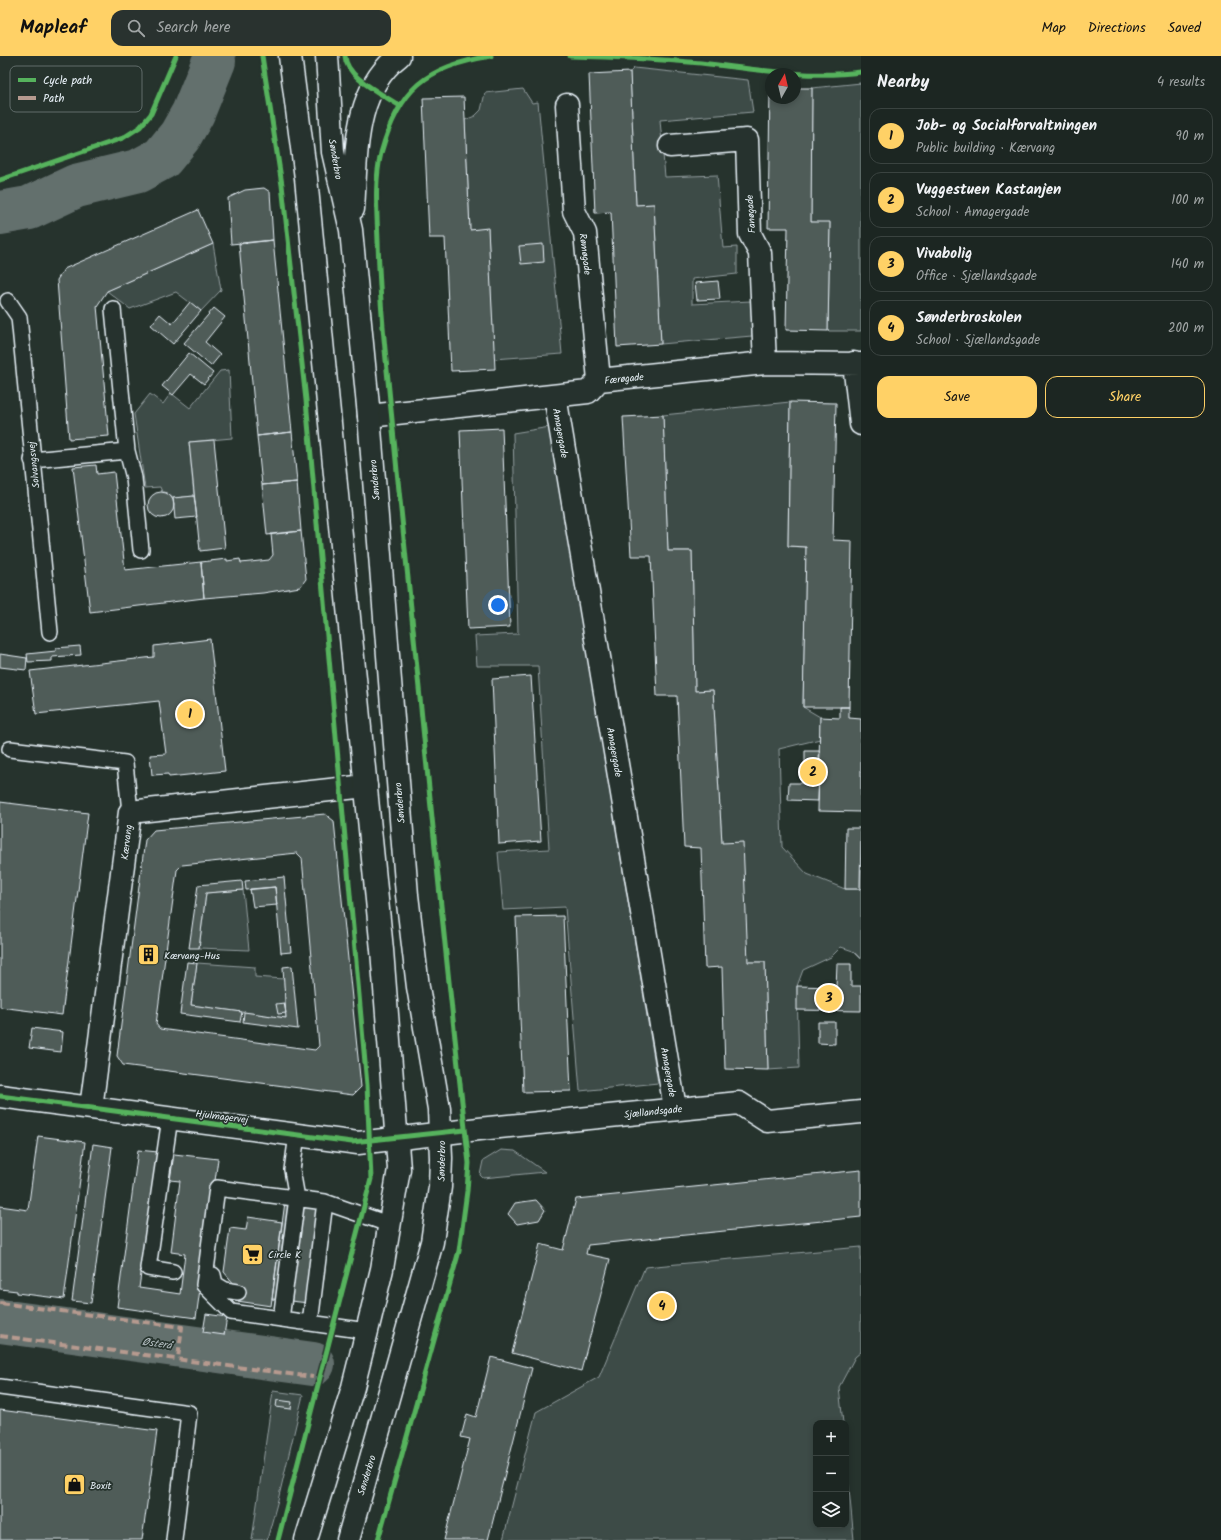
<!DOCTYPE html>
<html lang="en">
<head>
<meta charset="utf-8">
<style>
	body { margin:0; font-family:Kalam,sans-serif; background:#29322f; color:#f1f3f6 }
	.controls { position:absolute; right:12px; bottom:12px; display:grid; overflow:hidden; border-radius:8px; box-shadow:0 2px 6px #0003 }
	.controls button { width:36px; height:36px; display:grid; place-items:center; padding:0; border:0; border-bottom:1px solid #3a4340; background:#1c2622; color:#f1f3f6; font:20px sans-serif }
	.compass { position:absolute; left:765px; top:12px; width:36px; height:36px; border-radius:50%; background:#1c2622; box-shadow:0 2px 6px #0003; rotate:8deg }
	.you { position:absolute; left:498px; top:549px; width:14px; height:14px; margin:-10px; border:3px solid #fff; border-radius:50%; background:#1a73e8; box-shadow:0 0 0 6px #1a73e833 }
	.badge { display:grid; place-items:center; width:26px; height:26px; border-radius:50%; background:#ffd166; color:#111; font-size:13px; font-weight:700 }
	.pin { position:absolute; translate:-50% -50%; border:2px solid #fff; box-shadow:0 1px 4px #0006 }
	.list { margin:0; padding:0; list-style:none }
	h2 { display:flex; justify-content:space-between; align-items:center; height:52px; margin:0; padding:0 16px; font-size:17px }
	h2 small { font-size:13px; font-weight:400; color:#a0a5a5 }
	.list li { display:grid; grid-template-columns:26px 1fr auto; gap:12px; align-items:center; box-sizing:border-box; height:56px; margin:0 8px 8px; padding:0 8px; border:1px solid #3a4340; border-radius:12px }
	.list b { display:block; font-size:15px; white-space:nowrap }
	.list p { margin:0; font-size:13px; white-space:nowrap; color:#a0a5a5 }
	.list em { font-size:13px; font-style:normal; color:#a0a5a5 }
	.actions { display:flex; gap:8px; padding:12px 16px }
	.actions a { flex:1; padding:9px 0; border:1px solid #ffd166; border-radius:12px; text-align:center; font-size:14px; color:#ffd166 }
	.actions .main { background:#ffd166; color:#111 }
	.icon { flex:none; width:22px; height:22px; fill:none; stroke:currentColor; stroke-width:2; stroke-linecap:round; stroke-linejoin:round }
	.map { position:relative; flex:none; width:861px; height:1484px; overflow:hidden }
	header { display:flex; align-items:center; gap:24px; box-sizing:border-box; height:56px; padding:0 20px; background:#ffd166; color:#111 }
	header strong { font-size:19px }
	nav { display:flex; gap:22px; margin-inline-start:auto; font-size:14px }
	.search { width:280px; height:36px; background:#29322f; display:flex; align-items:center; gap:10px; box-sizing:border-box; padding:0 14px; border-radius:12px; color:#a0a5a5; font-size:15px }
	main { display:flex }
	aside { flex:1; background:#1c2622 }
	.map>svg:first-child { display:block }
	.green { fill:#3e4b47; stroke:#939ea0 }
	.lines { fill:none; stroke-linecap:round; stroke-linejoin:round }
	.river { stroke:#636f6d; stroke-width:44 }
	.building { fill:#505c59; stroke:#e8f1f8; fill-rule:evenodd }
	.lane-casing { stroke:#e8f1f8; stroke-width:18 }
	.street-casing { stroke:#e8f1f8; stroke-width:25 }
	.secondary-casing { stroke:#e8f1f8; stroke-width:25 }
	.lane { stroke:#26332d; stroke-width:15 }
	.street { stroke:#26332d; stroke-width:22 }
	.secondary { stroke:#26332d; stroke-width:22 }
	.quiet { stroke:#b69a8f; stroke-width:4; stroke-dasharray:8 4; stroke-linecap:butt }
	.cycleway-casing { stroke:#26332d; stroke-width:8 }
	.cycleway { stroke:#56b35d; stroke-width:5 }
	.labels { text-anchor:middle; stroke-width:3.5; stroke-linejoin:round; paint-order:stroke }
	.street-label { font-size:10px; fill:#e8f1f8; stroke:#26332d }
	.poi-label { font-size:10px; fill:#e8f1f8; stroke:#26332d; text-anchor:start }
	.water-label { font-size:11px; font-style:italic; fill:#b3bdc0; stroke:#26332d }
	.key { fill:#26332d; stroke:#606c6a; stroke-width:1 }
	.key-label { font-size:11px; fill:#e8f1f8 }
</style>
</head>
<body>
<header>
<strong>Mapleaf</strong>
<div class="search"><svg class="icon" aria-label="search" viewBox="0 0 24 24"><circle cx="10" cy="10" r="6"/><path d="M15 15l6 6"/></svg>Search here</div>
<nav><a>Map</a><a>Directions</a><a>Saved</a></nav>
</header>
<main>
<div class="map">
<svg width="861" height="1484" viewBox="0 0 861 1484">
	<rect width="100%" height="100%" fill="#26332d"/>
	<filter id="ink" filterUnits="userSpaceOnUse"><feTurbulence type="fractalNoise" baseFrequency=".025" numOctaves="2"/><feDisplacementMap in="SourceGraphic" scale="8" xChannelSelector="R" yChannelSelector="G"/><feConvolveMatrix kernelMatrix="1 2 1 2 8 2 1 2 1" color-interpolation-filters="sRGB"/></filter>
	<g filter="url(#ink)">
		<path class="green" d="M634,12l114,12 5,32 -93,8 5,57 52,-2 6,73 14,-1v27l-45,5v25l59,-3 1,35 -91,8 -7,-140 -18,1 -6,-133z
			M861,27v248h-33l2,-108 -19,-1 1,-134z
			M523,33l9,14 6,-1 24,252 -68,5 -6,-130 -18,1 -5,-110 10,-4 6,-6 4,-17z
			M213,188l8,46 -20,21 -25,-19 -46,17 -23,-18z
			M229,314l3,68 -43,4 5,54 -21,2 -8,-6h-3l-2,-5 -15,1 -11,-74 16,-20 13,10 8,-11 19,15 30,-37z
			M790,346l-2,144 18,1 -3,160 17,10v22l-41,10 3,98 25,27 38,15h15l1,-20v90l-8,-8 -12,-4 -10,10 -28,13 -6,16 2,82 -31,2 -3,-108h-17l-26,-119 -9,-153 -18,1 -3,-140h-24l-5,-136z
			M550,371l108,656 -78,8 -15,-184 -62,3 -5,-58 51,-3 -11,-183h-61l-2,-30 43,-2 -5,-201z
			M243,834l6,60 -50,-2 7,-55z
			M197,907l58,4v10l29,2 2,39 -95,-13z
			M501,1094l14,1 30,21 -62,6 -3,-3 3,-14z
			M861,1191v105l-6,5 -16,30 4,36h-27v102h30v-67l8,82h-351l33,-128 63,-35 46,-110z
			M273,1335l30,4 -24,101 -12,44h-15z"/>
		<g class="lines">
			<path class="river" d="M0,157l29,-5 47,-22 62,-15 24,-13 18,-22 13,-23 21,-52
				M0,1265l313,43"/>
		</g>
		<path class="building" d="M630,16l6,133 18,-1 7,140 -44,3 -6,-135 -16,1 -6,-139z
			M770,31l1,11h24v-10h17l-1,134h19l-2,109 -42,-1 2,-102h-20z
			M464,41l6,133 18,-2 7,141 -44,2 -6,-133h-16l-6,-140z
			M264,132l6,4 3,48 -42,4 -3,-46 17,-8z
			M198,154l15,34 -106,47 -10,15 12,130 -40,3 -12,-159 7,-11z
			M273,184l19,192 -35,4 -18,-192z
			M543,188l1,18 -23,2 -2,-18z
			M718,225l2,18 -23,1 -2,-17z
			M190,246l11,9 -28,33 -22,-19 9,-11 12,10z
			M214,252l11,9 -20,25 15,13 -9,11 -27,-23z
			M189,297l24,20 -9,11 -13,-10 -18,21 -11,-9z
			M790,346l46,1 -3,137 19,1 -3,166h-46l3,-160 -18,-1z
			M663,359l5,136h24l3,140 18,-1 9,153 21,-1 5,120h17l3,108 -43,-1 -3,-102 -17,1 -4,-120 -17,-1 -7,-151h-20l-6,-140h-20l-8,-139z
			M502,372l8,199 -42,2 -8,-199z
			M292,376l5,50 -35,3 -5,-49z
			M214,384l11,108 -25,3 -11,-109z
			M96,409l1,9 17,-2 11,98 76,-8 3,36 -114,14 -17,-145z
			M297,426l4,49 -34,4 -5,-50z
			M148 449a13 13 0 1 1 26 0a13 13 0 1 1-26 0Z
			M194,440l3,21 -22,2 -2,-21z
			M301,475l5,48 -6,8 -37,6 -59,5 -3,-36 26,-3v2l13,-2 1,4 28,-3 4,-5 -2,-21z
			M210,583l15,132 -56,6 -1,-3 -16,1 -2,-20 16,-1 -7,-53 -123,13 -6,-43 124,-14v-11z
			M80,590l1,9 -29,2v4l-24,1 -1,-8 29,-3v-3z
			M0,598l27,4 -1,12 -26,-3z
			M531,620l10,165 -42,3 -7,-165z
			M840,651h9v11l12,1v93l-43,-1 2,-94 20,1z
			M805,695h15l-2,50 -30,-1 1,-17h16z
			M0,746l88,11 -26,202 -62,-8z
			M325,758l9,7 27,266 -8,8 -230,-30 -6,-9 28,-216 9,-10zM297,797l5,5 17,188 -4,4 -155,-21 -4,-5 21,-154 5,-5z
			M846,772h15l-1,61h-15z
			M284,821l7,75 -10,1 -6,-66 -29,3 -1,-9z
			M242,825l1,9 -37,3 -7,55h-10l9,-63z
			M275,831l2,18 -24,2 -3,-18z
			M563,860l8,175 -48,1 -7,-175z
			M187,906l10,1 -6,42 51,7 -2,10 -60,-8z
			M837,908h14v22h10v25l-64,-1v-24l39,1z
			M292,910l6,63 -55,-7 1,-10 42,6 -3,-51z
			M284,947l2,10 -8,1 -2,-10z
			M818,966h17v22l-17,-1z
			M32,972l31,4 -2,20 -32,-4z
			M38,1080l47,6 -21,157 -47,-6v-2l-17,-2v-83l28,4z
			M93,1088l19,3 -21,156 -19,-2z
			M138,1094l20,2 -19,136 41,6 5,-40 -14,-2 9,-71 -10,-1 4,-26 44,5 -22,159 -79,-11z
			M861,1114v47l-273,28 -2,9 24,5 -29,112 -69,-18 28,-109 23,6 13,-51z
			M536,1144l9,10 -6,10 -22,4 -9,-10 7,-11z
			M285,1146l46,6 -13,96 -46,-5z
			M248,1161l34,5 -11,84 -34,-5 2,-15 -4,-1 -11,-13 6,-44 16,2z
			M206,1258l21,3 -3,18 -21,-3z
			M491,1301l41,11 -44,172h-44l26,-101 -9,-2 6,-23 9,3z
			M277,1344l15,2 -1,7 -15,-2z
			M0,1354l157,21 -15,109h-142z"/>
		<g class="lines">
			<defs>
				<path id="lane" d="M8,245l11,16 31,315
					M113,253l14,142 7,27 7,72
					M32,404l95,-9
					M10,693l115,14 5,49
					M170,1062l-22,150 25,4
					M213,1219l2,9 10,6 13,2
					M281,1263l16,-121 -5,-28 5,-35
					M310,1267l15,-121
					M367,1275l-136,-19 -27,-27 13,-97 108,14 66,23
					M0,1331l189,26 -15,127"/>
				<path id="street" d="M567,49l7,106 11,22 14,147
					M670,90l77,-6 3,94 10,19 5,110
					M854,307l7,61
					M555,340l120,712
					M369,360l219,-24 11,-12 166,-17 96,1
					M0,1040l358,47 121,-14 260,-26 28,18 94,-9
					M91,1052l39,-296 236,-26"/>
				<path id="secondary" d="M290,0l16,122 42,429 34,343 17,219 -17,100 -15,62 -14,56 -47,153
					M327,0l6,96 18,78 18,186 38,479 11,92 21,122 2,49 -1,29 -8,55 -84,298
					M353,153c4,-53 -1,-117 46,-153"/>
			</defs>
			<use href="#lane" class="lane-casing"/>
			<use href="#street" class="street-casing"/>
			<use href="#secondary" class="secondary-casing"/>
			<use href="#lane" class="lane"/>
			<use href="#street" class="street"/>
			<use href="#secondary" class="secondary"/>
			<path class="quiet" d="M0,1247l182,24 -4,31
				M0,1280l313,41"/>
			<defs>
				<path id="cycleway" d="M262,0l20,129 24,215 61,685 4,94 -93,361
					M345,0c1,22 38,38 55,50
					M570,0c44,1 87,3 131,7 53,6 106,16 160,9
					M0,124l123,-42 17,-11 11,-13 25,-58
					M0,1040l352,46 113,-12
					M378,1484l81,-289 8,-60 2,-28c-27,-230 -48,-462 -72,-692 -7,-77 -17,-153 -19,-230 -1,-29 -4,-59 3,-88 18,-65 45,-86 110,-97"/>
			</defs>
			<use href="#cycleway" class="cycleway-casing"/>
			<use href="#cycleway" class="cycleway"/>
		</g>
	</g>
	<defs>
		<symbol id="building-square" viewBox="-11 -11 22 22"><rect x="-9" y="-9" width="18" height="18" rx="4" fill="#ffd166" stroke="#26332d"/><path d="M-4-6H4V6H1V3H-1V6H-4ZM-2.5-4.3h1.7v1.8h-1.7ZM.8-4.3h1.7v1.8H.8ZM-2.5-1h1.7V.8h-1.7ZM.8-1h1.7V.8H.8Z" fill="#111"/></symbol>
		<symbol id="supermarket-square" viewBox="-11 -11 22 22"><rect x="-9" y="-9" width="18" height="18" rx="4" fill="#ffd166" stroke="#26332d"/><path d="M-6-5.5h2.5l.6 2H6L4.5 2H-2.5L-4.4-4H-6ZM-1.5 3.2a1.3 1.3 0 1 0 .1 0ZM3 3.2a1.3 1.3 0 1 0 .1 0Z" fill="#111"/></symbol>
		<symbol id="shop-square" viewBox="-11 -11 22 22"><rect x="-9" y="-9" width="18" height="18" rx="4" fill="#ffd166" stroke="#26332d"/><path d="M-5-2.5h2.3a2.7 3.5 0 0 1 5.4 0H5L5.5 6h-11ZM-1.5-2.5h3a1.5 2.3 0 0 0-3 0Z" fill="#111"/></symbol>
	</defs>
	<g fill-rule="evenodd">
		<use href="#building-square" x="136" y="886" width="25" height="25"/>
		<use href="#supermarket-square" x="240" y="1186" width="25" height="25"/>
		<use href="#shop-square" x="62" y="1416" width="25" height="25"/>
	</g>
	<g class="labels">
		<g class="street-label">
			<text transform="translate(336 103) rotate(80)" y="4">Sønderbro</text>
			<text transform="translate(750 158) rotate(-94)" y="4">Fanøgade</text>
			<text transform="translate(586 198) rotate(83)" y="4">Rømøgade</text>
			<text transform="translate(624 322) rotate(-6)" y="4">Færøgade</text>
			<text transform="translate(561 377) rotate(80)" y="4">Amagergade</text>
			<text transform="translate(33 409) rotate(-96)" y="4">Solvangsvej</text>
			<text transform="translate(374 424) rotate(-95)" y="4">Sønderbro</text>
			<text transform="translate(615 696) rotate(80)" y="4">Amagergade</text>
			<text transform="translate(399 747) rotate(-95)" y="4">Sønderbro</text>
			<text transform="translate(126 786) rotate(-83)" y="4">Kærvang</text>
			<text transform="translate(669 1016) rotate(80)" y="4">Amagergade</text>
			<text transform="translate(653 1055) rotate(-6)" y="4">Sjællandsgade</text>
			<text transform="translate(222 1060) rotate(7)" y="4">Hjulmagervej</text>
			<text transform="translate(441 1105) rotate(-89)" y="4">Sønderbro</text>
			<text transform="translate(366 1419) rotate(-73)" y="4">Sønderbro</text>
		</g>
		<g class="poi-label">
			<text x="164" y="903">Kærvang-Hus</text>
			<text x="268" y="1202">Circle K</text>
			<text x="90" y="1433">Boxit</text>
		</g>
		<g class="water-label">
			<text transform="translate(157 1287) rotate(8)" y="4">Østerå</text>
		</g>
	</g>
	<rect x="10" y="10" width="132" height="46" rx="6" class="key"/>
	<rect x="18" y="22" width="18" height="4" fill="#56b35d"/>
	<rect x="18" y="40" width="18" height="4" fill="#b69a8f"/>
	<g class="key-label">
		<text x="43" y="28">Cycle path</text>
		<text x="43" y="46">Path</text>
	</g>
</svg>
<div class="controls">
<button>+</button>
<button>−</button>
<button><svg class="icon" aria-label="layers" viewBox="0 0 24 24"><path d="M12 4l9 5-9 5-9-5zM3 14l9 5 9-5"/></svg></button>
</div>
<svg class="compass" viewBox="-18 -18 36 36"><path d="M0-13l5 13h-10z" fill="#e53935"/><path d="M0 13l5-13h-10z" fill="#a0a5a5"/></svg>
<div class="you"></div>
<div class="pin badge" style="left:190px;top:658px">1</div>
<div class="pin badge" style="left:813px;top:716px">2</div>
<div class="pin badge" style="left:829px;top:942px">3</div>
<div class="pin badge" style="left:662px;top:1250px">4</div>
</div>
<aside>
<h2>Nearby<small>4 results</small></h2>
<ul class="list">
<li><span class="badge">1</span><div><b>Job- og Socialforvaltningen</b><p>Public building · Kærvang</p></div><em>90 m</em></li>
<li><span class="badge">2</span><div><b>Vuggestuen Kastanjen</b><p>School · Amagergade</p></div><em>100 m</em></li>
<li><span class="badge">3</span><div><b>Vivabolig</b><p>Office · Sjællandsgade</p></div><em>140 m</em></li>
<li><span class="badge">4</span><div><b>Sønderbroskolen</b><p>School · Sjællandsgade</p></div><em>200 m</em></li>
</ul>
<div class="actions"><a class="main">Save</a><a>Share</a></div>
</aside>
</main>
</body>
</html>
